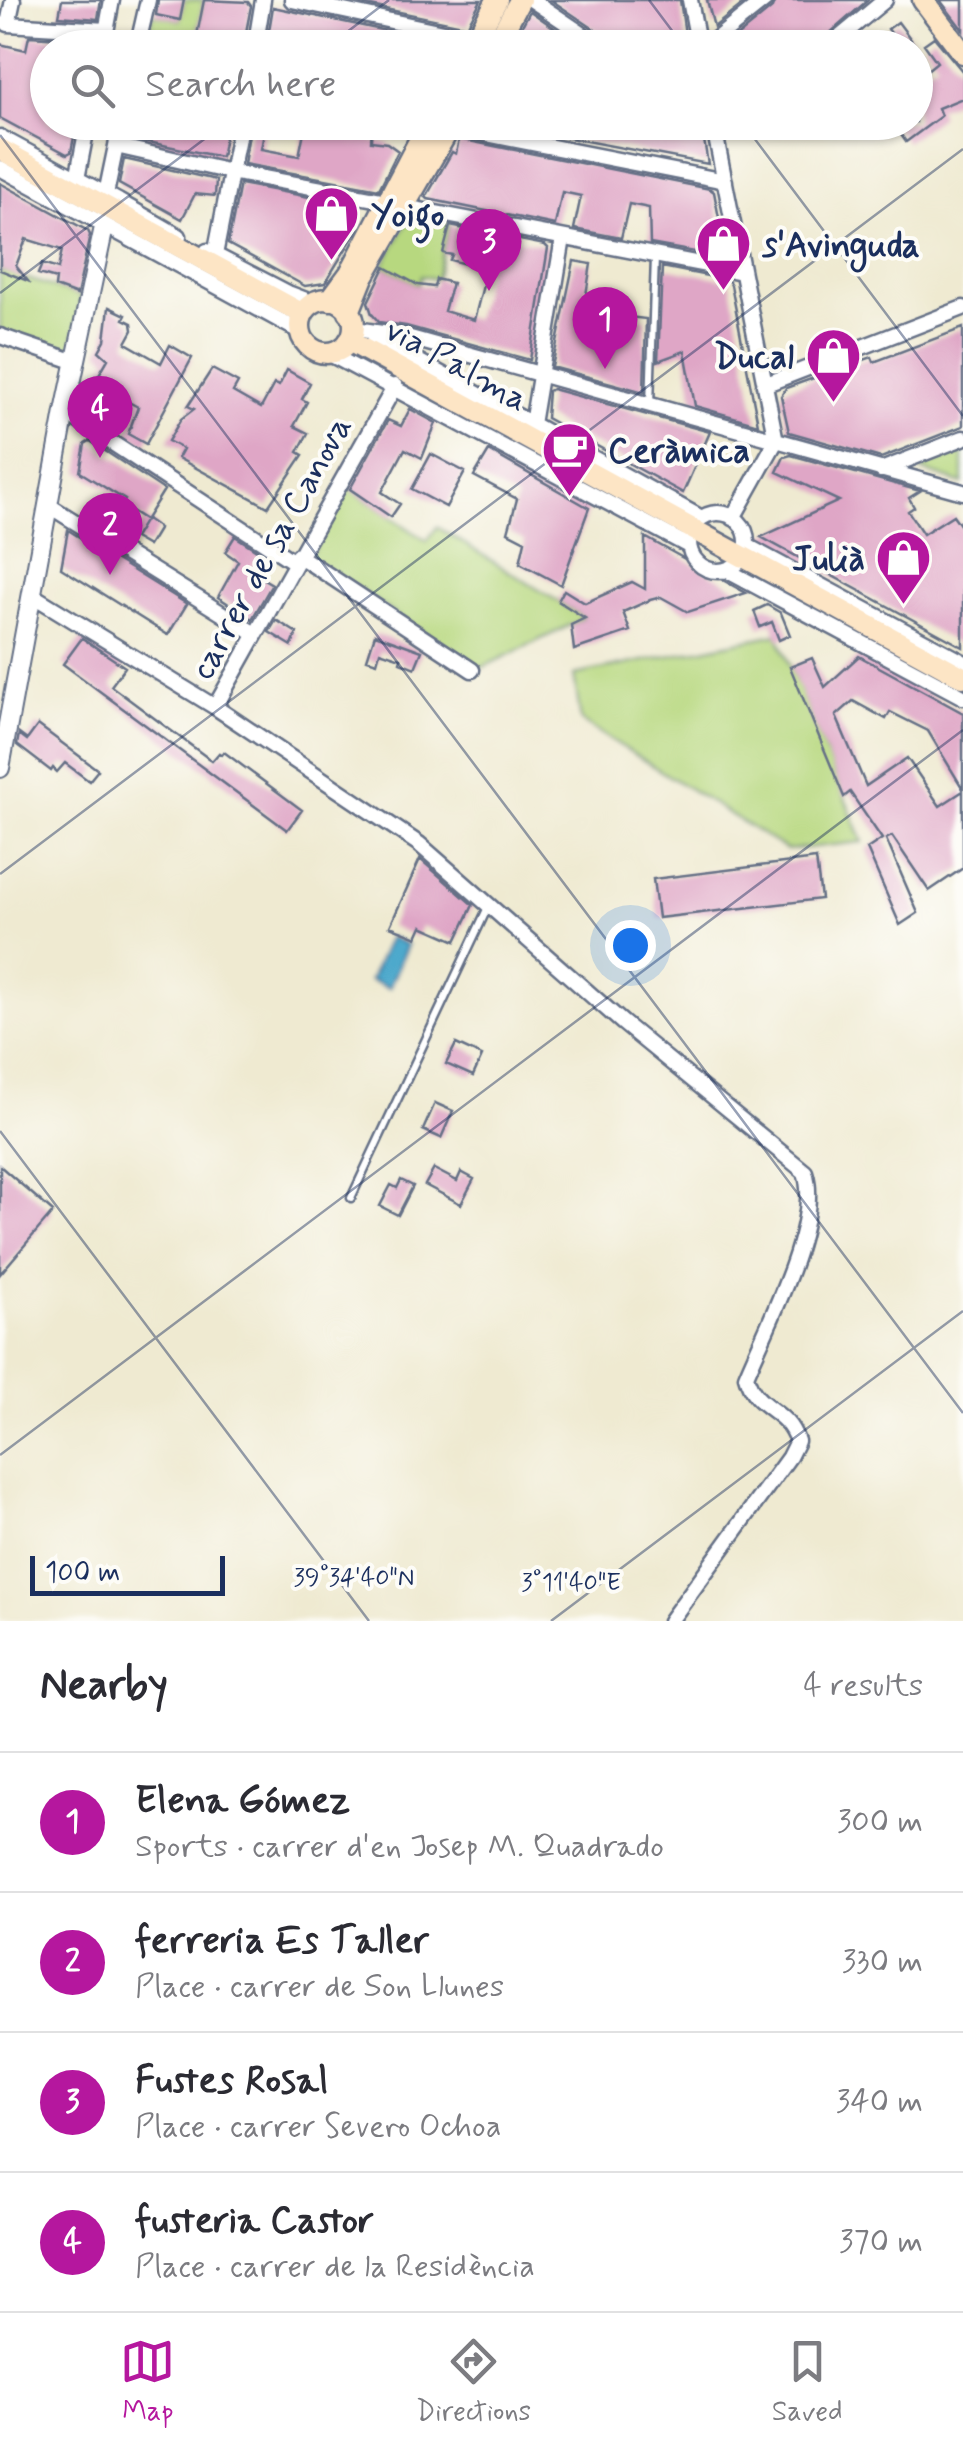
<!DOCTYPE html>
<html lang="en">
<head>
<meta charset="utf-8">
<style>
	body { margin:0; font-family:Mynerve,sans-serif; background:#f7f7f7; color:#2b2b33 }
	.scale { position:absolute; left:30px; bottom:25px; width:195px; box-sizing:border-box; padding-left:10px; border:5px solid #1b2f5e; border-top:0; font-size:28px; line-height:35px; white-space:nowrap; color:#1b2f5e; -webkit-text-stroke:8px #fdfcf7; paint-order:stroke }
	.you { position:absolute; left:630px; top:945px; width:35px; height:35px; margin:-25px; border:8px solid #fff; border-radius:50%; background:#1a73e8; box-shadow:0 0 0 15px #1a73e833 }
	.badge { display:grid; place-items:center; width:65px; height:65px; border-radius:50%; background:#b5179e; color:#fff; font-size:32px; font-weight:700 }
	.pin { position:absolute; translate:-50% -82px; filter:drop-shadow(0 2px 5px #0008) }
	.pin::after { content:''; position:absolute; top:52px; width:35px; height:30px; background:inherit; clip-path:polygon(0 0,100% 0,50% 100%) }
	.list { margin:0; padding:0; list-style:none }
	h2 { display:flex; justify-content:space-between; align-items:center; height:130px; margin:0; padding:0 40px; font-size:42px }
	h2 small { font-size:32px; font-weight:400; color:#7c7c81 }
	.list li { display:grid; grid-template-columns:65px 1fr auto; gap:30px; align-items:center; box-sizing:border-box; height:140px; padding:0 40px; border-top:2px solid #e1e1e2 }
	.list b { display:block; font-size:38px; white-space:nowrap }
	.list p { margin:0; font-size:32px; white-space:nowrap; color:#7c7c81 }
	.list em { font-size:32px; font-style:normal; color:#7c7c81 }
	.icon { flex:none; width:55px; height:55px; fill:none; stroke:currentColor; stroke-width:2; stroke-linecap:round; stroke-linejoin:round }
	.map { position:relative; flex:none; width:963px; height:1621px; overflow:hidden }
	.search { position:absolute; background:#fff; box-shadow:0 2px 8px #0004; left:30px; right:30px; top:30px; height:110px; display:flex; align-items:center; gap:25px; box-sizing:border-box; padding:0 35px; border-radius:55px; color:#7c7c81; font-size:38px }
	.sheet { height:690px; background:#fff }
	nav { display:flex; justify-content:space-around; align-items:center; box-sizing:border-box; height:140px; border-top:2px solid #e1e1e2; background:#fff; font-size:28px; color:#7c7c81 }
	nav a { display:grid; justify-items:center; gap:5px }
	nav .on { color:#b5179e }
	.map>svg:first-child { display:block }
	.green { fill:#b7d87f; stroke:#69846e; stroke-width:2.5 }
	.water { fill:#4da9cc; stroke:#346c95; stroke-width:2.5 }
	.building { fill:#dfa6c6 }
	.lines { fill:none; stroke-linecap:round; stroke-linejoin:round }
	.service-casing { stroke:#657086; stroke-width:11 }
	.minor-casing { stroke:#657086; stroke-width:19 }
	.tertiary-casing { stroke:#657086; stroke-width:22 }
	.secondary-casing { stroke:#657086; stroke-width:25 }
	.service { stroke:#fff; stroke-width:6 }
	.minor { stroke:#fff; stroke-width:14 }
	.tertiary { stroke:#fff; stroke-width:18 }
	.secondary { stroke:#fde5c5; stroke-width:20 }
	.ticks { fill:none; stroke:#1b2f5e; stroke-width:2.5; stroke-opacity:0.45 }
	.labels { text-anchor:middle; stroke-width:8; stroke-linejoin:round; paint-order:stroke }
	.poi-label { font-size:35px; font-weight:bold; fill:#1b2f5e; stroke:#fdfcf7; text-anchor:start }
	.street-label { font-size:35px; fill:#1b2f5e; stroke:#fdfcf7 }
	.ticks-label { font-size:25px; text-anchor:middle; fill:#1b2f5e; stroke:#fdfcf7; stroke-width:8; stroke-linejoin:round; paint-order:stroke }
</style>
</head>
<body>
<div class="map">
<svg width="963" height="1621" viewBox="0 0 963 1621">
	<rect width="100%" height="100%" fill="#fdfcf7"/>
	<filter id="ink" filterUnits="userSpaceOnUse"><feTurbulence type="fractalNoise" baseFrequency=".01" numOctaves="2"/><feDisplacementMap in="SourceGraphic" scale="20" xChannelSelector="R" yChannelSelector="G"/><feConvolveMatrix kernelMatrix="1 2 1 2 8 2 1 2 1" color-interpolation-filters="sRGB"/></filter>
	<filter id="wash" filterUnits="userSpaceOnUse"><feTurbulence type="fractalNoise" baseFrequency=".0048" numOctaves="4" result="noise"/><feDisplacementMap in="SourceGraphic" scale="40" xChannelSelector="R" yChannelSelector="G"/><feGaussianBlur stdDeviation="2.25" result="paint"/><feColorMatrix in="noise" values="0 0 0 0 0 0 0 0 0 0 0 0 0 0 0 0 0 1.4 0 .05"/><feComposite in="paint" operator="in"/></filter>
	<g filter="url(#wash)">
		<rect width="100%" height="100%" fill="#efead1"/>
		<path class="green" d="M184,0h20l-9,45 -47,-10 5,-21 27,6z
			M415,217l35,7 -14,55 -15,-3 -3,9 -35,-19 26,-47z
			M0,270l81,26 -10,59 -71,-23z
			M963,451v33l-42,-14 2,-3z
			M347,487l80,54 10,-14 148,91 -106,51 -167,-109 -1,-6z
			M777,634l86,208 -76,8 -206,-129 -7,-46z"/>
		<path class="water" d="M389,937l18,8 -18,43 -19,-8z"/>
		<g id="blocks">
			<path class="building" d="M62,0h39l-3,19 -39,-3z
				M158,0h26l-4,20 -24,-5z
				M204,0l44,2 3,4 -8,42 -48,-3z
				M362,0h119l-14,26 -106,-22z
				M551,0h129l7,48h-74l-4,-9z
				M707,0h41l-34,27z
				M775,0h93l-55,48h-90l49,-40z
				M940,0h23v30z
				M273,7l175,37v4h-182z
				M530,11l53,37h-73z
				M898,22l6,8 13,18h-24l-4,-7 5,-4 -6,-8z
				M29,36l65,4 -1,8 -48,2 -5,36 8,1v35h29l-6,30 -4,2 -67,-36v-74l26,6z
				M934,37l29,35v26l-25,10 3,8 -35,26 -14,-20h24v-43l21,-17 -13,-18z
				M131,122h97l-7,35 -92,-19z
				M251,122h15l-5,27 38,7 7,-34h66l-1,19 16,2 11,8 -19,38 -135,-25z
				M511,122h119l14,4v-4h57l7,42 -197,-37z
				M459,139l251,50 4,3 12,63 -3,2 -73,-13 -1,-36 -20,-4 -8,34 -47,-9 7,-33 -19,-4 -7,33 -127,-26 -2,-2 26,-45 4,2z
				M124,159l92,21 -1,16 -20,-2 -13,25 -63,-35z
				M0,183l88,48 2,4 -13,60 -22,-8 1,-8 -18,-5 4,-10 16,5 4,-19 -36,-11 -10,27 12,15 -28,-11z
				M240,184l90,17 -2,12 30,16 -33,54 -20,3 -77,-42z
				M450,226l95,19 3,3 -18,112 -124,-34 -27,-4 -7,-8 -4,-12 17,-35 33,18 16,2 2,-8 16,4 -8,28 30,9 13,-50 -37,-10 2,-5 -9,-2z
				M574,261l17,3 -5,31 16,3 -5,31 29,4 2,-16 18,2 -2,73 -92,-25z
				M662,267l66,13 3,5 27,139 -63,-18 -10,-55 -27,10z
				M109,307l17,8 -2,4 8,4 1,7 -7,13 35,20 9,-18 22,13 -46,86 -18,-10 10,-27 -44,-24 14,-24 -9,-8 6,-11z
				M963,328v98l-82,32 -92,-26 -8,-36 5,-8 86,-31 2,5z
				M212,369l26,14 -5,9 28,16 13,-24 5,2 8,-16 23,13 -8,16 5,3 -13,24 14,7 -10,19 5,3 -35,52 -90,-49 5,-9 -15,-8 13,-22 13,-10 -6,-3z
				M552,389l158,43 -27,61 -137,-75 2,-27z
				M410,409l26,14 -14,35 -17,-9 -23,43 18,12 -9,13 -41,-28 38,-69 13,6z
				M90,441l74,49 -18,29 13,9 -11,18 -14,-8 11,-18 -23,-15 3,-5 -45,-28 5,-28z
				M489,451l100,57 -28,77 -41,-22 5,-22 -17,-9 9,-33 -43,-23z
				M431,454l34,18 -19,35 -34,-18z
				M791,455l129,36 -11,7 5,9 -6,4 15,23 30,-19 10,14v118l-202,-110 78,-36 -62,-29 7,-15z
				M68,530l119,74 -19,31 -107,-67z
				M235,536l26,17 -11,18 22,13 -20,35 -34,-22 20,-36 -13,-9z
				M645,537l101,56 -58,19 -27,-15 -11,3 -27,12 7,19 -56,19 -3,-25 14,-7 -27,-17 6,-11 21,13 47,-21 13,7z
				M767,605l14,8 9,22 -11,5 -7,-18 -12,5 -6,-16z
				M276,620l21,13 -5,13 -23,-14z
				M375,634l47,17 -7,17 -15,-6 1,-4 -21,-7 -3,11 -10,-3z
				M82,638l43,29 -14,19 101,75 7,-8 3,2 2,-3 78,58 -15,20 -224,-166z
				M859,656l104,57v76l-35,-58 -38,-19 -4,7 -33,-18 -17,15 30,70 41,-28 33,48 23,-15v77l-34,23 -37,-55 -6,3 32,74 -18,12 -33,-76 15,-10 -32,-47 -6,5 -54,-130 22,-9 13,29z
				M38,725l60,45 -9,11 -24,-18 -8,9 -4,-4 -2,3 -34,-26 2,-11 8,6z
				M420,859l53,46 -17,36 -34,-15 -5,11 -27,-11z
				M816,859l5,40 -163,19 -5,-39z
				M456,1044l26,12 -9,20 -27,-12z
				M435,1103l18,8 -12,27 -18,-8z
				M0,1166l53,46 -53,62z
				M434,1169l23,12 4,-9 13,7 -13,25 -36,-19z
				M401,1180l12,6 -15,29 -18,-9 11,-21 6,3z"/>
		</g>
	</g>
	<g filter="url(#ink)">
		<use href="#blocks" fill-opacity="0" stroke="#657086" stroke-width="2.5"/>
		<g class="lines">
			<defs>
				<path id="service" d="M650,405l5,-148
					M351,1198l138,-293"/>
				<path id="minor" d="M13,0l-5,24 98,6
					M292,0l184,39
					M532,0l71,48
					M690,0l9,48
					M103,48l9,-48
					M137,48l11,-48
					M255,48l8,-48
					M705,48l60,-48
					M827,48l58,-48
					M713,122l63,319 -43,77
					M451,127l274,54
					M0,137l118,64 5,6
					M716,139l20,-17
					M116,146l115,26 155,29 19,6 337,65
					M0,168l301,164
					M77,179l11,-57
					M106,194l15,-72
					M118,201l61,35
					M207,251l81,42 26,10
					M215,255l26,-133
					M362,330l41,6 560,156
					M0,336l76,26
					M373,336l327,181
					M328,353l359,192
					M764,385l199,-77
					M65,412l229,150
					M532,424l31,-186
					M881,470l82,-32
					M48,505l207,129
					M689 542a29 29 0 1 1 58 0a29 29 0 1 1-58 0Z
					M747,546l216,116
					M298,555l174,115
					M726,570l237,127
					M32,595l183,112 180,-321
					M215,707l204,137 204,179 182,149c17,51 -39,155 -59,204 10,36 39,30 51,65l-8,16 -119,164"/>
				<path id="tertiary" d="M0,768l65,-356 39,-185"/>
				<path id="secondary" d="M923,0l40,53
					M471,48l26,-48
					M494,48l26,-48
					M0,149l303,165
					M300 326a27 27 0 1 1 54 0a27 27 0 1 1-54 0Z
					M330,300l20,-27 79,-151
					M349,312l14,-35 90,-155
					M349,341l614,336"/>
			</defs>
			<use href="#service" class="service-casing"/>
			<use href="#minor" class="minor-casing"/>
			<use href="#tertiary" class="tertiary-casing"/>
			<use href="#secondary" class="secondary-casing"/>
			<use href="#service" class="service"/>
			<use href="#minor" class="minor"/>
			<use href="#tertiary" class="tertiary"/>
			<use href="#secondary" class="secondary"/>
		</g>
	</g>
	<path class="ticks" d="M649,0l36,48M326,48l63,-48M742,122l221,294M0,135l963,1278M0,293l227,-171M0,874l963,-725M0,1131l369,490M0,1455l963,-725M551,1621l412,-310"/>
	<defs>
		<symbol id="shop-pin" viewBox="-11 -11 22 30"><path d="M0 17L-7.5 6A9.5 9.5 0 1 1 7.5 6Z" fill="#b5179e" stroke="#fdfcf7"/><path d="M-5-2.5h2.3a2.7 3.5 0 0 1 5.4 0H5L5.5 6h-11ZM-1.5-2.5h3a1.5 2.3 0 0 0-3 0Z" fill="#fff"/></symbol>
		<symbol id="cafe-pin" viewBox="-11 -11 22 30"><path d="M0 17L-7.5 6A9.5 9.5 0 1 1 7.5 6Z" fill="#b5179e" stroke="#fdfcf7"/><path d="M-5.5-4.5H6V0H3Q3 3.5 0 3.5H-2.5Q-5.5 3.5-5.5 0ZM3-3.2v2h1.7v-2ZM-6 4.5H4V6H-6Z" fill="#fff"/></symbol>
	</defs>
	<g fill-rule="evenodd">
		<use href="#shop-pin" x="300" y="182" width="63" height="86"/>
		<use href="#shop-pin" x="692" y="212" width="63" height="86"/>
		<use href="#shop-pin" x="802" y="324" width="63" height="86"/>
		<use href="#cafe-pin" x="538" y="418" width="63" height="86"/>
		<use href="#shop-pin" x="872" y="526" width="63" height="86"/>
	</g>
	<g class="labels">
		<g class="poi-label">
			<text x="371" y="226">Yoigo</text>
			<text x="762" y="256">s'Avinguda</text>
			<text x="794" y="368" text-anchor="end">Ducal</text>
			<text x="608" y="462">Ceràmica</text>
			<text x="865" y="570" text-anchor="end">Julià</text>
		</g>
		<g class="street-label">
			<text transform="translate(457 363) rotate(29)" y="12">via Palma</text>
			<text transform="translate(270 547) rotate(-61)" y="12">carrer de sa Canova</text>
		</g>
	</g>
	<g class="ticks-label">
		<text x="354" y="1585">39°34'40"N</text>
		<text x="571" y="1590">3°11'40"E</text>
	</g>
</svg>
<div class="scale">100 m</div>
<div class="you"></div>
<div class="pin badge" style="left:605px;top:369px">1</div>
<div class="pin badge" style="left:110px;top:575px">2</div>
<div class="pin badge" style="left:489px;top:291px">3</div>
<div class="pin badge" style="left:100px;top:458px">4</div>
<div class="search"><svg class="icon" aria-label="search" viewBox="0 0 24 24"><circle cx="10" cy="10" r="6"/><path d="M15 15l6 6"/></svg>Search here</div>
</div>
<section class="sheet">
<h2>Nearby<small>4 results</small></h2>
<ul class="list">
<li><span class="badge">1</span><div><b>Elena Gómez</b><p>Sports · carrer d'en Josep M. Quadrado</p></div><em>300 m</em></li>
<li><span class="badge">2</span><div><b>ferreria Es Taller</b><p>Place · carrer de Son Llunes</p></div><em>330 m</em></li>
<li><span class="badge">3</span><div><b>Fustes Rosal</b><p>Place · carrer Severo Ochoa</p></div><em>340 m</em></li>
<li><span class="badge">4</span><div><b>fusteria Castor</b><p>Place · carrer de la Residència</p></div><em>370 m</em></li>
</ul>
</section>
<nav>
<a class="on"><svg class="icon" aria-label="map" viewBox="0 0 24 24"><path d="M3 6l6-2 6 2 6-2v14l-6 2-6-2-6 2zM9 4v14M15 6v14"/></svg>Map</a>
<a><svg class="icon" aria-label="directions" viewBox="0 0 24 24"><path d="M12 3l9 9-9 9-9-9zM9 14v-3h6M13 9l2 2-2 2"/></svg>Directions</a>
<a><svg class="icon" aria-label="saved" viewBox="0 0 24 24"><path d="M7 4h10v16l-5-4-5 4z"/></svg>Saved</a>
</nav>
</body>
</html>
